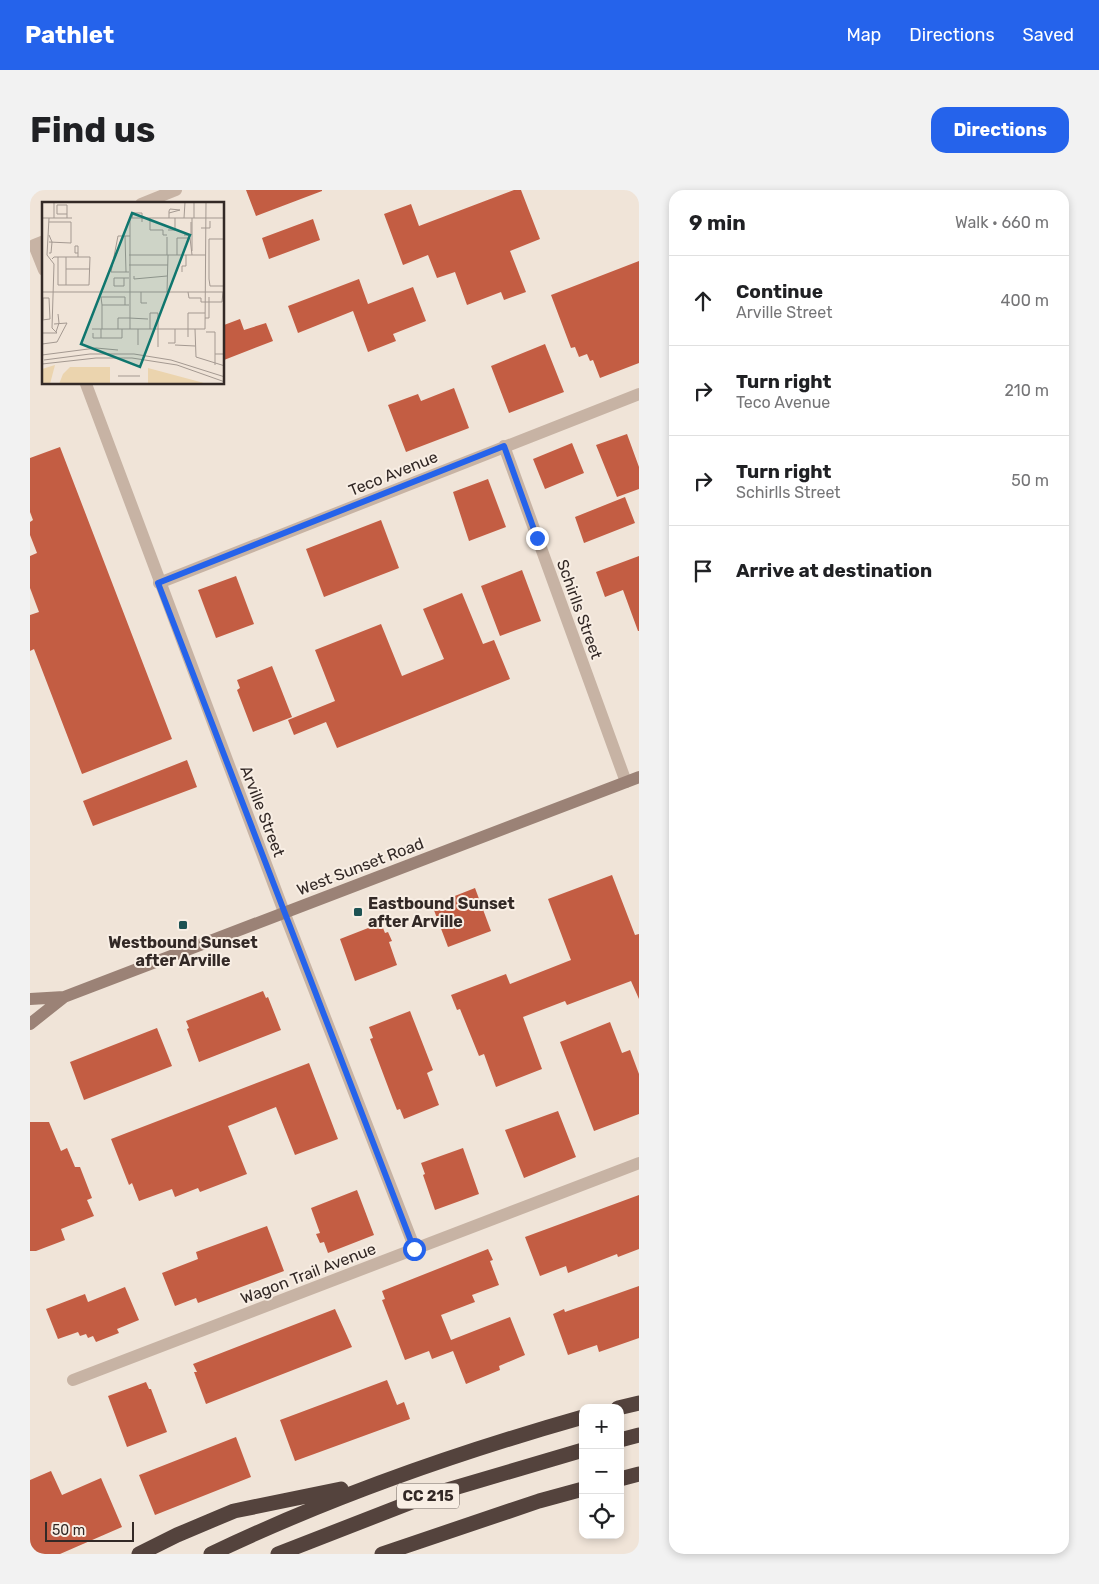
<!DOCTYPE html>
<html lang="en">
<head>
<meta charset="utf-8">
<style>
	body { margin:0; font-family:Rubik,sans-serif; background:#f2f2f2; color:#202124 }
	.controls { position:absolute; right:15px; bottom:15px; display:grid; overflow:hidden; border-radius:10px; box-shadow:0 2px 8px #0003 }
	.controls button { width:45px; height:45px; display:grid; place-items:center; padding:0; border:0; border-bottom:1px solid #e0e0e0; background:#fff; color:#202124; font:25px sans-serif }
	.scale { position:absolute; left:15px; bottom:12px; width:89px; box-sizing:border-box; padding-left:5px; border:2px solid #332926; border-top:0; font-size:14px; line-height:18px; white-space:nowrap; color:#332926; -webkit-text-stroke:4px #f8eee4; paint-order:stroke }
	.stop { position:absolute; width:15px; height:15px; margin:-11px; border:4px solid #2563eb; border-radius:50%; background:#fff }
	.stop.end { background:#2563eb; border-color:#fff; box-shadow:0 1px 5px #0008 }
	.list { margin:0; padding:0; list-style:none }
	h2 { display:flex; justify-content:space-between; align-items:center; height:65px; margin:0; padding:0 20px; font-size:21px }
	h2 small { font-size:16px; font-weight:400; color:#757577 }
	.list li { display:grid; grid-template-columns:32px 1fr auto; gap:15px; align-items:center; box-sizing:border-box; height:90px; padding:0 20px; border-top:1px solid #e0e0e0 }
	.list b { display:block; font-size:19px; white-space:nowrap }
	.list p { margin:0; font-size:16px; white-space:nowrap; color:#757577 }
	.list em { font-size:16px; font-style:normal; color:#757577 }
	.icon { flex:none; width:28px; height:28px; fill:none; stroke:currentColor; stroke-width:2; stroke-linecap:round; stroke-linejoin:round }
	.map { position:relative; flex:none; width:609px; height:1364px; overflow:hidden; border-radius:15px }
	header { display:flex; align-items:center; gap:30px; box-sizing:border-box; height:70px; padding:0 25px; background:#2563eb; color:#fff }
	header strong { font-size:24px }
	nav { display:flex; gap:28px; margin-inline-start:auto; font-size:18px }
	.intro { display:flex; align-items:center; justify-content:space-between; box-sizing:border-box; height:120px; padding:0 30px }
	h1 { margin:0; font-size:35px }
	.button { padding:12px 22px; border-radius:15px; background:#2563eb; color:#fff; font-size:18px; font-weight:700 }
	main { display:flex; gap:30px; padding:0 30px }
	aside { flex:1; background:#fff; border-radius:15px; box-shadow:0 2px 8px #0003 }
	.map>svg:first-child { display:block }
	.building { fill:#c35d43 }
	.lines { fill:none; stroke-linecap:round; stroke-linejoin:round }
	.minor { stroke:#c7b3a4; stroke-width:12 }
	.tertiary { stroke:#c7b3a4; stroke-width:12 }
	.secondary { stroke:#9b8276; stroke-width:12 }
	.motorway { stroke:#54433d; stroke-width:15 }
	.route { stroke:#2563eb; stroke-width:6 }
	.poi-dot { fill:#1d5253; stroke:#f8eee4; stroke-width:2 }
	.labels { text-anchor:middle; stroke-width:4; stroke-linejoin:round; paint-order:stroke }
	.shield { fill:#f8eee4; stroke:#6e645f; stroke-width:1 }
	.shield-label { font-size:15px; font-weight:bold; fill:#332926 }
	.street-label { font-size:16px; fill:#332926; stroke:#f8eee4 }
	.poi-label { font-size:16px; font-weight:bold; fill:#332926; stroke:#f8eee4; text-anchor:start }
	.inset-road { fill:none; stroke:#a49991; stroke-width:1 }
	.view { fill:#0f766e; fill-opacity:0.15; stroke:#0f766e; stroke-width:2.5 }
	.inset-edge { fill:none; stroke:#332926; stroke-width:2.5 }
</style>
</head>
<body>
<header>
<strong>Pathlet</strong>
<nav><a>Map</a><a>Directions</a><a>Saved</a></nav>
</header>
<div class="intro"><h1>Find us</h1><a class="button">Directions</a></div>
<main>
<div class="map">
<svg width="609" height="1364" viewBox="0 0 609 1364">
	<rect width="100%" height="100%" fill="#f0e4d8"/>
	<path class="building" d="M216,0h76v1l-66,25z
		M484,0h7l19,49 -30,12 16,41 -22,8 -3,-8 -34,13 -12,-33 -18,6 -9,-23 -25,10 -19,-51 27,-10 8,22z
		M283,29l7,21 -51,19 -7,-21z
		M609,71v102l-39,15 -7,-18 -3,1 -3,-7 -8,3 -4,-10 -4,1 -20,-53z
		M329,89l9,25 45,-17 13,34 -33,13 3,7 -28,11 -15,-41 -55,22 -10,-27z
		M210,129l4,11 22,-7 7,18 -49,19v-35z
		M515,154l19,48 -55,21 -18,-47z
		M424,198l15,40 -63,24 -18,-47 30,-11 3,7z
		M597,244l12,33v22l-22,8 -21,-52z
		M542,253l12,30 -39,16 -12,-30z
		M30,257l112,292 -90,35 -48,-125 -4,2v-36l9,-3 -9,-24v-32l7,-3 -7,-18v-13l3,-2 -3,-8v-54z
		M458,289l18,48 -37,14 -16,-49z
		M595,307l10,26 -51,20 -9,-26z
		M351,330l18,48 -75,29 -18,-48z
		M609,366v75h-1l-15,-41 -18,7 -9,-25z
		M492,380l19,51 -41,15 -19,-50z
		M206,386l18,48 -38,14 -18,-48z
		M432,403l21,51 11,-4 16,39 -173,69 -11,-26 -32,13 -6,-15 47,-19 -20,-51 66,-26 21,52 42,-17 -21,-50z
		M242,476l20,51 -39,15 -16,-42 3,-2 -3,-8z
		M157,570l10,27 -104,39 -10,-25z
		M582,685l23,60 4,-1v65l-8,-18 -64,24 -2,-4 -42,16 19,52 -46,18 -12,-33 -5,2 -19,-47 -3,1 -6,-15 55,-21 4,10 61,-24 -23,-61z
		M445,698l16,43 -43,16 -16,-42z
		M351,733l4,10 3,-1 4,9 -3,1 8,23 -42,16 -15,-42z
		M233,801l3,7 2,-1 13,33 -82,32 -12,-33 2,-1 -3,-7z
		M380,821l23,59 -6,3 12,32 -35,14 -4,-10 -3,1 -4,-10 -23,-61 3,-1 -4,-11z
		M580,832l12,31 8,-3 9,24v40l-45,17 -34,-89z
		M127,838l15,38 -88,34 -14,-38z
		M279,873l29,76 -43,16 -19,-48 -48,19 19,48 -47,18 -2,-4 -23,9 -3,-8 -33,12 -7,-18 -3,2 -18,-46z
		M528,921l18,46 -52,21 -19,-48z
		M0,932h19l12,29 6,-3 8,19h5l12,31 -5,2 7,16 -33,13 4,11 -29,11h-6z
		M433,958l16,46 -44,16 -12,-35 2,-1 -4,-11z
		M327,1000l17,45 -46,18 -4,-11 -4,1 -4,-9 4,-1 -9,-25z
		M609,1005v54l-21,8 -1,-3 -49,19 -2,-7 -26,10 -15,-39z
		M237,1036l17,45 -86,32 -2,-5 -21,8 -13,-33 36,-14 -2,-7z
		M458,1059l5,11 -3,1 9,24 -27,10 3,7 -34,13 10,25 59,-23 15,38 -26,11 1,4 -34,14 -13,-33 -21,8 -3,-8 -24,9 -23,-60 3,-1 -3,-8z
		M609,1096v52l-40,14 -2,-7 -29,10 -15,-41 11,-5 1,3z
		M95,1097l14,33 -22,9 2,4 -23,9 -3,-6 -5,2 -2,-4 -6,2 -2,-4 -20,7 -12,-30 39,-15 3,8z
		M305,1119l17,38 -146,57 -12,-32h3l-4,-8z
		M357,1190l10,25 7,-3 6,17 -115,42 -15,-41z
		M116,1192l3,7h2l16,43 -40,15 -19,-51z
		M206,1247l15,40 -96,38 -16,-40z
		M21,1281l11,24 39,-17 21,49 -62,27h-30v-74z"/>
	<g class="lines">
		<path class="minor" d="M474,256l122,336
			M129,393l480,-189
			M254,722l131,337
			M43,1190l566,-217"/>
		<path class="tertiary" d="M111,14l35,-14
			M14,51l-10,4 10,25
			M56,194l198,528"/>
		<path class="secondary" d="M0,809l34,-2 575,-220
			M0,834l34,-27"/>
		<path class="motorway" d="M588,1218l21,-5
			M590,1250l19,-5
			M590,1289l19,-5
			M109,1364l38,-19 57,-24 107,-22
			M181,1364c119,-57 245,-101 372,-137
			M248,1364l149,-58 156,-46
			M352,1364l157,-53 44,-12"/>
	</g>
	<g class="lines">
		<path class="route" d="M384,1059l-256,-666 346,-137 33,92"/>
	</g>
	<g class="poi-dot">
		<rect x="323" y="717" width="10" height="10" rx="2.5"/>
		<rect x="148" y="730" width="10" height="10" rx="2.5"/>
	</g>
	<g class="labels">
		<rect class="shield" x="367" y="1293.5" width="62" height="25" rx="4"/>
		<g class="shield-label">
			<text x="398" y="1311">CC 215</text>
		</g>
		<g class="street-label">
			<text transform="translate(363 283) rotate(-22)" y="6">Teco Avenue</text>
			<text transform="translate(550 419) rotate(70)" y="6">Schirlls Street</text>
			<text transform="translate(233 621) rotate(69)" y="6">Arville Street</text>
			<text transform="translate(330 676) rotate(-21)" y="6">West Sunset Road</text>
			<text transform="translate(278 1083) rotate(-21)" y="6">Wagon Trail Avenue</text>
		</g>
		<g class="poi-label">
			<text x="338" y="719">Eastbound Sunset<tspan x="338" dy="18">after Arville</tspan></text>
			<text x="153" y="758" text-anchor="middle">Westbound Sunset<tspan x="153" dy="18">after Arville</tspan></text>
		</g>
	</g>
	<g transform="translate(12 12)">
		<rect width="182" height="182" fill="#f0e4d8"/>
		<path d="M13,163l-5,19h-8v-15zM28,165h40v17h-51l4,-10zM106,166l56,15v1h-56z" fill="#ebd4ae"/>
		<path class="inset-road" d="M127,11l11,-3 -10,-1 -1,2v7M0,16h30M12,16v-16M25,16v-13h-10v9h10M90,16l1,-5h9v9M108,16v12h13v5h4M142,16l1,-16M150,16v33M152,16v-16M182,16v18M7,20h22M159,26h9v-7M126,28h7v-12M142,33h7v-13M83,34l1,36M125,35v18M7,40l22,1v-21M7,51h2l1,-11 -3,-7M5,53l2,-37M87,53h77M135,53v-17h13l2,17M36,55v-11h-3v7h3M10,57l2,-2h36l-1,28h-31v-28M87,63h39M24,67h24M87,70h-18l7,-36h12M140,70v-6h4v-11M92,74v3l33,-3M82,76h-10v8h10v-8h5M167,77v-40h16M167,77l1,7h15M24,83v-28M0,90h183M99,90v11h6M125,90l1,-37M146,90l1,6h12v4h21l1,-10M60,103v24M83,103v-8h-24l1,8h27M87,116l19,1M163,116h4v-21M0,118l8,-1 -1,-21h-6v21M50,127h113l1,-127M76,127v-11h11M88,127v-111h95M108,127v-16h8v16M153,127l1,28 29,9M14,130l3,-9 -1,-9M164,130h9v33M0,131h15l-5,-5 2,-64 -7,-9M51,131v5h8v-9M146,135v-24h17M59,136h21v-9M126,141h7v-14M0,142l15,-2 10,-19 -13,1M96,143v-16M133,143l20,1M116,145v-18M173,152h9v8M0,153l54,-7 22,2M2,158l46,-6h44l37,6 54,17M0,162l54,-6h36l45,7 48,17M76,174h22"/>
		<path class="view" d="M90,11l58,22 -50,132 -59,-23z"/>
		<rect width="182" height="182" class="inset-edge"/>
	</g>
</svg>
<div class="controls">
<button>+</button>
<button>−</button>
<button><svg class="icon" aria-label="locate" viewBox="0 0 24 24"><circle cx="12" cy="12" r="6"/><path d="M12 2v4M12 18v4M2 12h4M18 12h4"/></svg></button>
</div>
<div class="scale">50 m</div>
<div class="stop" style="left:384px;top:1059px"></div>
<div class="stop end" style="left:507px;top:348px"></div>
</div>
<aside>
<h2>9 min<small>Walk · 660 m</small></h2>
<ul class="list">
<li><svg class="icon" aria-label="ahead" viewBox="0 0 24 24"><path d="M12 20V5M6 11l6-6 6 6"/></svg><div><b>Continue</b><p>Arville Street</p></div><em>400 m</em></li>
<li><svg class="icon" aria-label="right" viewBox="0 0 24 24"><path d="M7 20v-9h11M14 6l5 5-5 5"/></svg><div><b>Turn right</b><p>Teco Avenue</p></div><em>210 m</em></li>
<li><svg class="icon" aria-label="right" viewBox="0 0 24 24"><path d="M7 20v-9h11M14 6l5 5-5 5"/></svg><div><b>Turn right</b><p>Schirlls Street</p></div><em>50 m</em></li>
<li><svg class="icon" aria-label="arrive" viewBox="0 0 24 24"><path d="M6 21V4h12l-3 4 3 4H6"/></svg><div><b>Arrive at destination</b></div></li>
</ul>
</aside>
</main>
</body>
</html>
